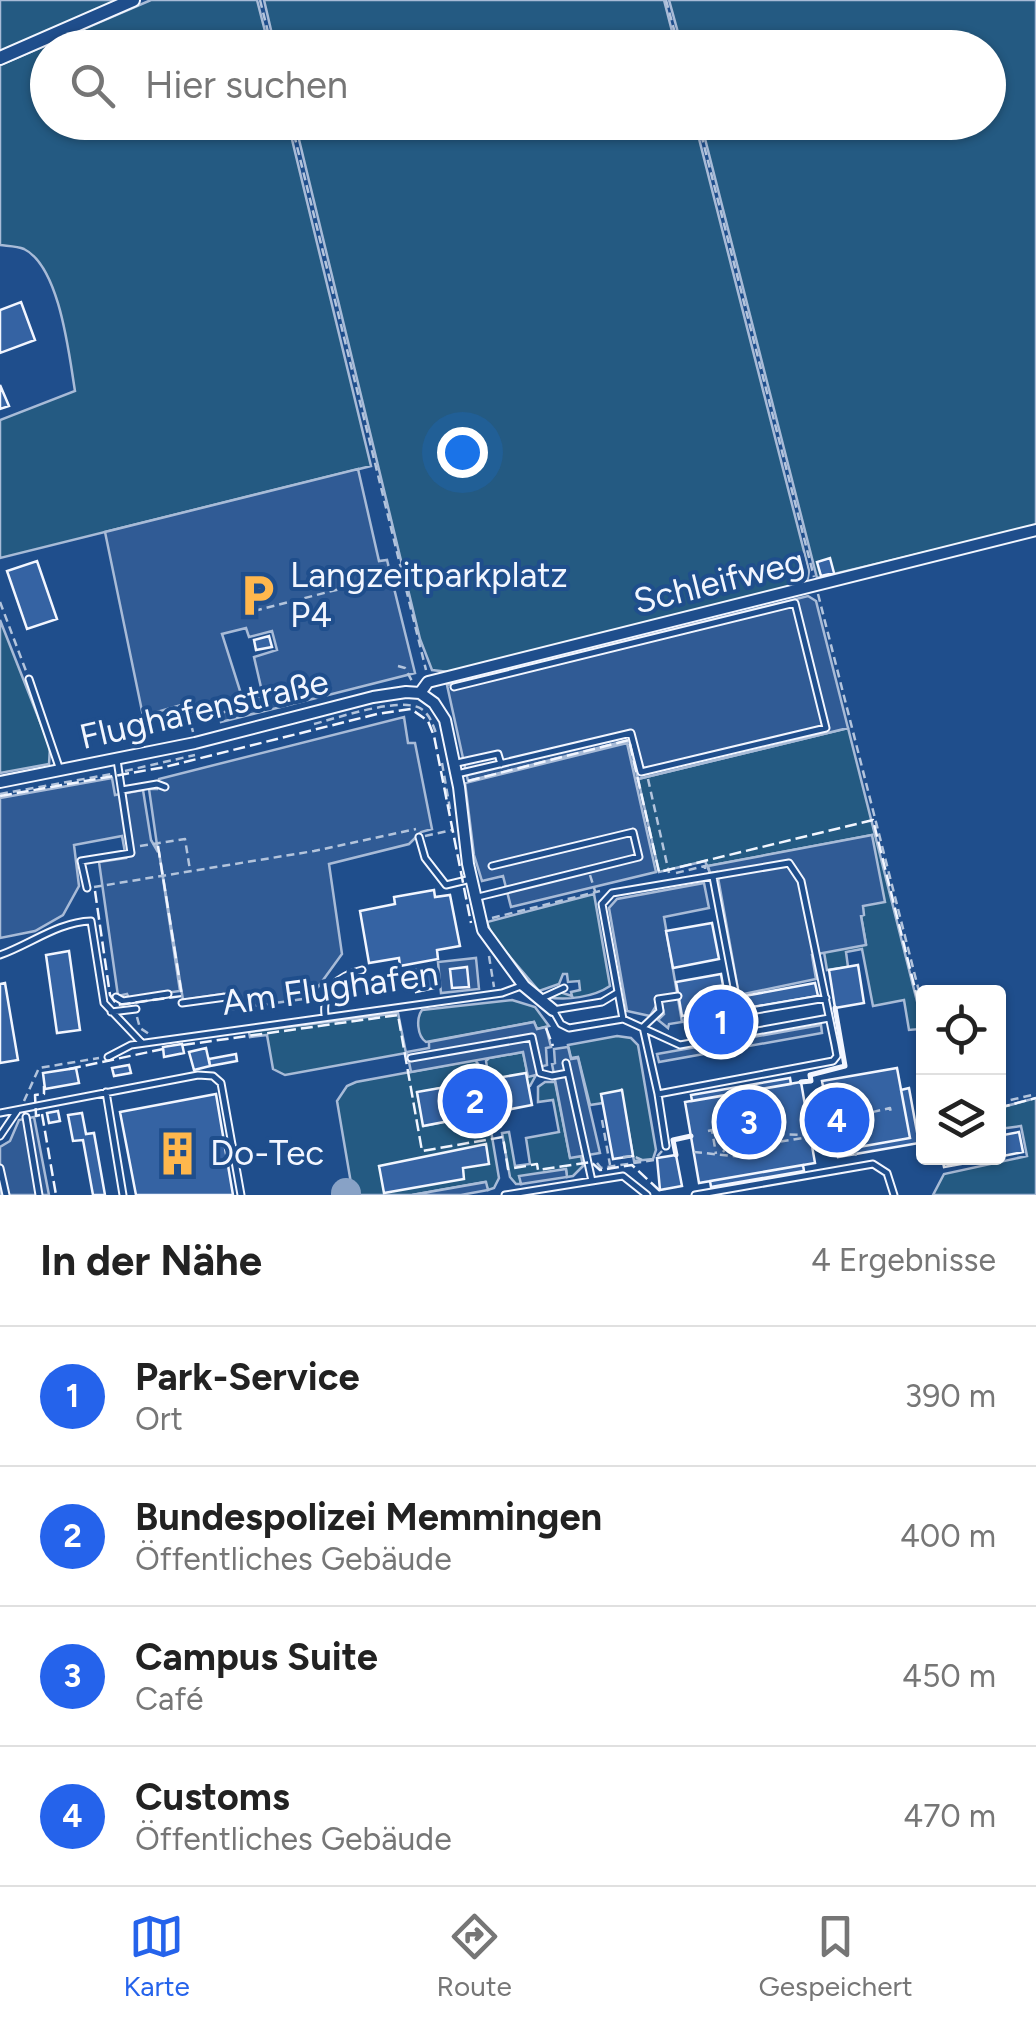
<!DOCTYPE html>
<html lang="de">
<head>
<meta charset="utf-8">
<style>
	body { margin:0; font-family:Figtree,sans-serif; background:#f6f6f6; color:#222 }
	.controls { position:absolute; right:30px; bottom:30px; display:grid; overflow:hidden; border-radius:10px; box-shadow:0 2px 8px #0004 }
	.controls button { width:90px; height:90px; display:grid; place-items:center; padding:0; border:0; border-bottom:2px solid #e0e0e0; background:#fff; color:#222; font:50px sans-serif }
	.you { position:absolute; left:462px; top:452px; width:35px; height:35px; margin:-25px; border:8px solid #fff; border-radius:50%; background:#1a73e8; box-shadow:0 0 0 15px #1a73e833 }
	.badge { display:grid; place-items:center; width:65px; height:65px; border-radius:50%; background:#2563eb; color:#fff; font-size:32px; font-weight:700 }
	.pin { position:absolute; translate:-50% -50%; border:5px solid #fff; box-shadow:0 2px 10px #0006 }
	.list { margin:0; padding:0; list-style:none }
	h2 { display:flex; justify-content:space-between; align-items:center; height:130px; margin:0; padding:0 40px; font-size:42px }
	h2 small { font-size:32px; font-weight:400; color:#767676 }
	.list li { display:grid; grid-template-columns:65px 1fr auto; gap:30px; align-items:center; box-sizing:border-box; height:140px; padding:0 40px; border-top:2px solid #e0e0e0 }
	.list b { display:block; font-size:38px; white-space:nowrap }
	.list p { margin:0; font-size:32px; white-space:nowrap; color:#767676 }
	.list em { font-size:32px; font-style:normal; color:#767676 }
	.icon { flex:none; width:55px; height:55px; fill:none; stroke:currentColor; stroke-width:2; stroke-linecap:round; stroke-linejoin:round }
	.map { position:relative; flex:none; width:1036px; height:1195px; overflow:hidden }
	.search { position:absolute; background:#fff; box-shadow:0 2px 8px #0004; left:30px; right:30px; top:30px; height:110px; display:flex; align-items:center; gap:25px; box-sizing:border-box; padding:0 35px; border-radius:55px; color:#767676; font-size:38px }
	.sheet { height:690px; background:#fff }
	nav { display:flex; justify-content:space-around; align-items:center; box-sizing:border-box; height:140px; border-top:2px solid #e0e0e0; background:#fff; font-size:28px; color:#767676 }
	nav a { display:grid; justify-items:center; gap:5px }
	nav .on { color:#2563eb }
	.map>svg:first-child { display:block }
	.green { fill:#245a82; stroke:#a8bbd7; stroke-width:2.5 }
	.parking { fill:#305b95; stroke:#a8bbd7; stroke-width:2.5; fill-rule:evenodd }
	.lines { fill:none; stroke-linecap:round; stroke-linejoin:round }
	.taxiway { stroke:#88a2c6; stroke-width:30 }
	.building { fill:#3563a3; stroke:#f2f6ff; stroke-width:2.5 }
	.service-casing { stroke:#f2f6ff; stroke-width:9 }
	.minor-casing { stroke:#f2f6ff; stroke-width:14 }
	.tertiary-casing { stroke:#f2f6ff; stroke-width:16 }
	.path { stroke:#b3c4dc; stroke-width:2.5; stroke-dasharray:8 5; stroke-linecap:butt }
	.service { stroke:#1f4e8c; stroke-width:5 }
	.minor { stroke:#1f4e8c; stroke-width:10 }
	.tertiary { stroke:#1f4e8c; stroke-width:12 }
	.fence { stroke:#f2f6ff; stroke-width:2.5; stroke-dasharray:12 5; stroke-linecap:butt }
	.wall { stroke:#f2f6ff; stroke-width:5 }
	.labels { text-anchor:middle; stroke-width:8; stroke-linejoin:round; paint-order:stroke }
	.poi-label { font-size:35px; fill:#f2f6ff; stroke:#1f4e8c; text-anchor:start }
	.street-label { font-size:35px; fill:#f2f6ff; stroke:#1f4e8c }
</style>
</head>
<body>
<div class="map">
<svg width="1036" height="1195" viewBox="0 0 1036 1195">
	<rect width="100%" height="100%" fill="#1f4e8c"/>
	<path class="green" d="M0,0h120l-120,52z
		M151,0h106l12,47 -221,1v74l240,1 83,343 -371,92v-138l75,-29c-6,-36 -15,-124 -51,-142 -7,-3 -17,-3 -24,-4v-180z
		M264,0h400l12,47h-401z
		M669,0h367v526l-219,52 -116,-455 287,-1v-74l-306,-1z
		M295,123h400l114,448 -2,12 -358,89 -17,-2 -12,-31z
		M0,620l50,127 -1,17 -49,9z
		M848,728l75,297v35l-4,-31 -10,1 -5,-30 -31,6 -11,-57 -16,3 2,15 -21,3 -3,-18 42,-8 -5,-28 11,-81 -164,31 2,7 -5,-12 -46,11 -21,-93z
		M594,894l16,92c-16,11 -44,15 -63,11l13,-5 12,4 -1,-4 9,-2 -1,-9 -11,1 -1,-8h-4l-4,10 -20,7 -47,-55 -5,-14z
		M512,1000l23,7 14,19 -12,3 -3,-7 -108,20c-9,-6 -10,-24 -4,-32z
		M398,1013l8,40 -121,22 -12,-6 -6,-34 -17,2 -1,-5z
		M617,1036l14,2 7,7 18,105 -3,9 -19,2 -13,-71 -18,13 -13,2 -12,-48 -7,1 -3,-13z
		M523,1052l5,24 8,-1 -6,11 -41,-6 -3,-19 3,-3z
		M475,1060l4,5 1,15 -63,13 7,33 64,-13 11,65 -5,10 -6,2 -3,-8 -73,13h-59l-16,-94 10,-15 9,-4z
		M545,1082h10l15,75 11,-1 2,10 -10,10 -6,1 -1,-7 -46,7 1,7h-5l-6,-7 -8,-44 7,-1 6,34 15,-2 -4,-26 33,-6 -6,-32 -15,2v-15z
		M1036,1098v97h-103l11,-21 83,-18 -6,-30 -22,3v-21z"/>
	<path class="parking" d="M358,469l21,92 8,-1 28,113 -194,49 -2,-8 11,-4 -3,-9 -21,5 1,8 -15,3 -4,-14 -45,13 -38,-184zM246,628l3,9 23,-6 5,19 -23,7 9,39 -13,2 -8,-1 -20,-63z
		M808,596l8,5 32,127 -210,51 -9,-39 -161,41 -21,-96z
		M404,717l4,26h7l17,86 -11,3 -12,12 -80,20 13,90 -32,44 -84,12 -3,-16 -40,6 -24,-148 21,139 -51,7 -2,-4 -9,2 -19,-134 27,-4 -4,-22 -48,9 5,41 -16,29 -28,16 -35,7v-140l112,-20 3,17 28,-5 8,50 7,12 -9,-63h8l2,-10z
		M627,743l29,129 -145,35 -8,-31 -21,5 -8,-26 -9,-72z
		M872,835l13,67 -22,4 1,9 -3,1 5,29 -54,10 4,24 -77,16 -22,-123 -7,1 -2,-7z
		M704,883l5,25 -45,9 18,105 -13,2 -1,4 -10,-8 6,-6 -2,-9 -6,1 -6,10 -23,-5 -18,-103 8,-9z
		M476,958l3,31 -38,4 -3,-31z
		M534,1022l3,7 9,-2 5,20 -5,1 1,17 -4,1 -7,9 -8,2 -5,-25 -112,20 -4,-20 22,-4v-6z
		M821,1025l1,8 -163,29 -2,-8z
		M568,1047l3,12 7,-1 22,95 -30,5 -18,-94 3,-1 -1,-14z
		M34,1117l15,78h-49v-48l10,-6 9,-21z
		M566,1169l1,8 -46,7 -2,-8z
		M486,1182l2,8 -27,5h-49z"/>
	<g class="lines">
		<path class="taxiway" d="M346,1193v2"/>
	</g>
	<path class="building" d="M305,122h15l1,5 -14,4z
		M21,302l14,38 -35,13v-43z
		M0,385l9,21 -9,3z
		M830,558l4,15 -13,3 -4,-14z
		M37,561l20,58 -30,10 -20,-58z
		M269,636l3,11 -16,3 -2,-10z
		M434,890l1,7 15,-2 10,51 -23,4 1,9 -38,7 -1,-8 -30,5 -9,-52 35,-7 -1,-7z
		M712,923l7,36 -46,9 -7,-37z
		M69,951l11,79 -23,3 -11,-78z
		M858,965l6,38 -29,5 -6,-38z
		M430,967l4,21 -18,4 -5,-21z
		M467,967l2,20 -17,1 -2,-19z
		M721,974l6,34 -45,8 -6,-34z
		M5,983l13,77 -18,3v-79z
		M815,983l3,13 -77,13 -2,-12z
		M724,1015l2,12 -9,1 -2,-11z
		M182,1044l2,9 -20,4 -1,-10z
		M206,1048l4,18 -16,4 -5,-18z
		M236,1054l1,7 -27,5 -1,-7z
		M129,1065l2,8 -17,3 -2,-8z
		M76,1068l3,15 -34,6 -2,-16z
		M897,1068l13,70 -74,13 -4,-27 -23,5 -1,-7 21,-4 -7,-37z
		M526,1073l6,32 -109,21 -6,-34z
		M790,1078l1,6 -99,17 -1,-6z
		M801,1082l14,81 -116,20 -14,-81z
		M909,1088l10,55 -81,14 -2,-6 74,-13 -9,-48z
		M622,1090l11,66 -20,3 -12,-65z
		M216,1094l17,101h-97l-16,-83z
		M58,1111l2,10 -11,2 -2,-10z
		M82,1113l4,21 8,-1 11,62h-12l-10,-55 -10,1 -5,-26z
		M1019,1132l4,20 -25,5v-21z
		M486,1144l3,20 -26,4 1,11 -80,14 -5,-27z
		M676,1155l6,31 -22,4 -3,-32z
		M942,1158h52l-50,9z
		M803,1165l1,6 -93,16 -1,-6z"/>
	<g class="lines">
		<defs>
			<path id="service" d="M29,679l31,91
				M454,687l341,-84 31,125 -185,44 -10,-39 -174,41
				M457,763l41,-9 3,10
				M122,790l35,-6 8,3
				M419,837l6,21 21,27 25,-6
				M713,877l26,136 87,-15
				M87,888l-6,-27 50,-8 -14,-93
				M478,897l161,-40 -6,-25 -141,34
				M0,955c31,-11 58,-33 91,-34l13,82 38,40
				M617,993l-15,9 -49,8 8,14 8,4 54,-9 57,26 149,-27
				M116,997l7,4 45,-7
				M540,999l24,-11
				M182,1003l44,-6
				M111,1012l25,-3
				M325,1015c-3,-27 13,-39 37,-45
				M623,1019l-21,-115 10,-11 177,-30 12,18 34,164 2,11 -4,5 -175,33 -15,-67
				M643,1027l17,-16 -2,-12 20,-3
				M108,1057l23,-12 371,-52 19,-7
				M411,1058l121,-21 8,36 12,3 16,-3
				M566,1063l26,118
				M106,1092l17,103
				M658,1094l8,52
				M0,1113l198,-38 15,1 8,7 20,112
				M26,1117l13,78
				M0,1136l17,-25
				M0,1168l6,27
				M505,1195l118,-19 24,19
				M695,1195l178,-31 14,9 7,22"/>
			<path id="minor" d="M420,693l8,-11 608,-152
				M0,782l195,-39 178,-46 33,-5 14,1 14,10 11,17 14,67 9,77 15,66 41,56 29,24"/>
			<path id="tertiary" d="M0,58l133,-58"/>
		</defs>
		<use href="#service" class="service-casing"/>
		<use href="#minor" class="minor-casing"/>
		<use href="#tertiary" class="tertiary-casing"/>
		<path class="path" d="M260,0l12,48
			M666,0l13,48
			M291,122l135,548
			M698,122l116,455
			M818,594l106,417
			M0,602l26,69
			M254,611l125,-32
			M398,666l7,2 7,13
			M185,700l8,32
			M314,724c23,-6 84,-27 106,-16 10,6 13,17 17,28
			M442,763l8,46
			M125,771l70,-16
			M648,779l21,94
			M0,794l112,-20
			M425,836l27,-6
			M140,846l45,-7 5,31
			M676,873l29,-7v3
			M590,875l5,16
			M94,887l220,-36 102,-22
			M492,918l108,-27
			M489,956l5,31
			M729,1010l2,17
			M137,1017l3,11 9,6
			M684,1020l43,-8
			M742,1092l5,25 37,-14
			M24,1101l15,-33 60,-10
			M998,1103l38,-9
			M747,1117l9,16 47,2
			M847,1118l43,-10 1,5
			M602,1120l8,45
			M708,1131l4,-1 4,24
			M854,1148l3,12
			M694,1152l48,5 17,-12 44,-7
			M723,1152l6,-8 5,10 13,-1
			M623,1157l10,-1 9,4
			M597,1163l4,5 53,-8 8,-9"/>
		<use href="#service" class="service"/>
		<use href="#minor" class="minor"/>
		<use href="#tertiary" class="tertiary"/>
		<path class="fence" d="M468,781l161,-41 30,132 214,-52 51,205
			M0,796l165,-29 212,-53 34,-5 17,12 6,15 37,187
			M95,891l15,104 7,10 65,-9 -24,-150
			M546,1028l7,18
			M183,1045l215,-30 24,136 81,-14 5,32 29,-5 1,6 53,-8 9,8 32,-5 27,25 6,-1
			M69,1069l94,-20
			M998,1108l38,-10
			M42,1114l14,81
			M40,1115l-4,1 -1,-21 9,-1v-8"/>
		<path class="wall" d="M801,1082l10,-1 -1,-6 35,-9 -10,-58
			M676,1155l-3,-15 18,-4"/>
	</g>
	<defs>
		<symbol id="parking-bare" viewBox="-9 -9 18 18"><path d="M-3.5-5.5H1a3.5 3.5 0 0 1 0 7H-1V5.5H-3.5ZM-1-3.4V-.6H.8a1.4 1.4 0 0 0 0-2.8Z" fill="#ffb74d" stroke="#1f4e8c" stroke-width="2.5" paint-order="stroke"/></symbol>
		<symbol id="building-bare" viewBox="-9 -9 18 18"><path d="M-4-6H4V6H1V3H-1V6H-4ZM-2.5-4.3h1.7v1.8h-1.7ZM.8-4.3h1.7v1.8H.8ZM-2.5-1h1.7V.8h-1.7ZM.8-1h1.7V.8H.8Z" fill="#ffb74d" stroke="#1f4e8c" stroke-width="2.5" paint-order="stroke"/></symbol>
	</defs>
	<g fill-rule="evenodd">
		<use href="#parking-bare" x="226" y="564" width="63" height="63"/>
		<use href="#building-bare" x="146" y="1122" width="63" height="63"/>
	</g>
	<g class="labels">
		<g class="poi-label">
			<text x="290" y="587">Langzeitparkplatz<tspan x="290" dy="40">P4</tspan></text>
			<text x="210" y="1165">Do-Tec</text>
		</g>
		<g class="street-label">
			<text transform="translate(719 581) rotate(-14)" y="12">Schleifweg</text>
			<text transform="translate(204 709) rotate(-13)" y="12">Flughafenstraße</text>
			<text transform="translate(330 988) rotate(-8)" y="12">Am Flughafen</text>
		</g>
	</g>
</svg>
<div class="controls">
<button><svg class="icon" aria-label="locate" viewBox="0 0 24 24"><circle cx="12" cy="12" r="6"/><path d="M12 2v4M12 18v4M2 12h4M18 12h4"/></svg></button>
<button><svg class="icon" aria-label="layers" viewBox="0 0 24 24"><path d="M12 4l9 5-9 5-9-5zM3 14l9 5 9-5"/></svg></button>
</div>
<div class="you"></div>
<div class="pin badge" style="left:721px;top:1022px">1</div>
<div class="pin badge" style="left:475px;top:1101px">2</div>
<div class="pin badge" style="left:749px;top:1122px">3</div>
<div class="pin badge" style="left:837px;top:1120px">4</div>
<div class="search"><svg class="icon" aria-label="search" viewBox="0 0 24 24"><circle cx="10" cy="10" r="6"/><path d="M15 15l6 6"/></svg>Hier suchen</div>
</div>
<section class="sheet">
<h2>In der Nähe<small>4 Ergebnisse</small></h2>
<ul class="list">
<li><span class="badge">1</span><div><b>Park-Service</b><p>Ort</p></div><em>390 m</em></li>
<li><span class="badge">2</span><div><b>Bundespolizei Memmingen</b><p>Öffentliches Gebäude</p></div><em>400 m</em></li>
<li><span class="badge">3</span><div><b>Campus Suite</b><p>Café</p></div><em>450 m</em></li>
<li><span class="badge">4</span><div><b>Customs</b><p>Öffentliches Gebäude</p></div><em>470 m</em></li>
</ul>
</section>
<nav>
<a class="on"><svg class="icon" aria-label="map" viewBox="0 0 24 24"><path d="M3 6l6-2 6 2 6-2v14l-6 2-6-2-6 2zM9 4v14M15 6v14"/></svg>Karte</a>
<a><svg class="icon" aria-label="directions" viewBox="0 0 24 24"><path d="M12 3l9 9-9 9-9-9zM9 14v-3h6M13 9l2 2-2 2"/></svg>Route</a>
<a><svg class="icon" aria-label="saved" viewBox="0 0 24 24"><path d="M7 4h10v16l-5-4-5 4z"/></svg>Gespeichert</a>
</nav>
</body>
</html>
